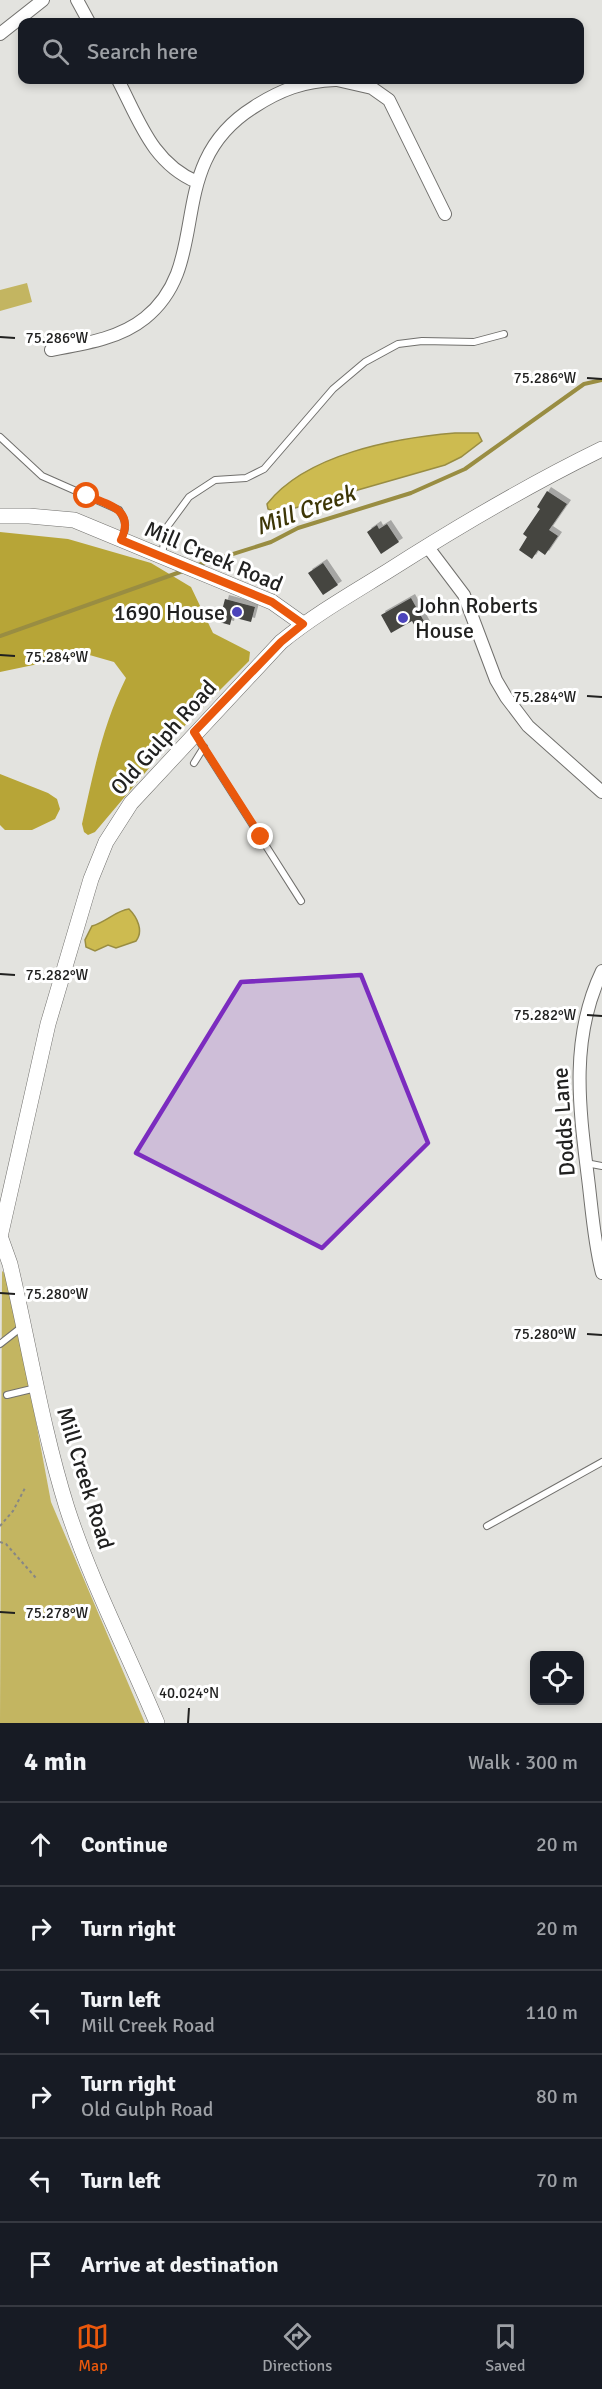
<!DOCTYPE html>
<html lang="en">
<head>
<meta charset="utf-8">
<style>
	body { margin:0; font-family:Signika,sans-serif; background:#20242c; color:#f1f3f6 }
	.controls { position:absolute; right:18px; bottom:18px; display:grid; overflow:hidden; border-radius:12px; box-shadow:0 3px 9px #0003 }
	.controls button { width:54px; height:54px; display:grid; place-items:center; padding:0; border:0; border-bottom:2px solid #363941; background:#171b24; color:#f1f3f6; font:30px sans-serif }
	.stop { position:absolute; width:18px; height:18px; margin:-14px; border:4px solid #ea580c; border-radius:50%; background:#fff }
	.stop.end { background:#ea580c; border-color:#fff; box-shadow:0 2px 6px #0008 }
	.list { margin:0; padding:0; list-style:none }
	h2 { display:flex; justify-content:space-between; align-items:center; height:78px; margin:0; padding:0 24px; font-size:26px }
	h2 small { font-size:20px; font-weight:400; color:#9ea1a6 }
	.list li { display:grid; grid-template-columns:39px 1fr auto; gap:18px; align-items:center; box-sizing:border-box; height:84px; padding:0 24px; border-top:2px solid #363941 }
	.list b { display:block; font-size:22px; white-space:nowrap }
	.list p { margin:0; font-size:20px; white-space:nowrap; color:#9ea1a6 }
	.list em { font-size:20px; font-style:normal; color:#9ea1a6 }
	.icon { flex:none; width:33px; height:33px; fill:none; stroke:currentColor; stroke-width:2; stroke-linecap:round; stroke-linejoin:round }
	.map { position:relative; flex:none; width:602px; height:1723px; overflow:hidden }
	.search { position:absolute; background:#171b24; box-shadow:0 3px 9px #0003; left:18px; right:18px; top:18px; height:66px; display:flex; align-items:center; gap:15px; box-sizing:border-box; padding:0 21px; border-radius:12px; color:#9ea1a6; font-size:22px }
	.sheet { height:582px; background:#171b24 }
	nav { display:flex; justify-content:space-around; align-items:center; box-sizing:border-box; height:84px; border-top:2px solid #363941; background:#171b24; font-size:16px; color:#9ea1a6 }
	nav a { display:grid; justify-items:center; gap:3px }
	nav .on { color:#ea580c }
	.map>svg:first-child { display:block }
	.green { fill:#c3b561 }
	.forest { fill:#b7a537 }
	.water { fill:#cdbb50; stroke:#998d42; stroke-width:1.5 }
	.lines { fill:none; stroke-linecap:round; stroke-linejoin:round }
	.stream { stroke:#998d42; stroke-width:4 }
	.building { fill:#444440; filter:url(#shadow) }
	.service-casing { stroke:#71706d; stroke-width:8 }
	.minor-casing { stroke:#71706d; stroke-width:14 }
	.tertiary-casing { stroke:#71706d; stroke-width:16 }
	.path { stroke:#878785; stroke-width:2; stroke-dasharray:3 3; stroke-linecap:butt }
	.service { stroke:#fff; stroke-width:6 }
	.minor { stroke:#fff; stroke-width:12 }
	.tertiary { stroke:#fff; stroke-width:15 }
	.route { stroke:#ea580c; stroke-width:8 }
	.marked { fill:#7b2cbf; fill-opacity:0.2; stroke:#7b2cbf; stroke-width:4.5; stroke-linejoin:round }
	.ticks { fill:none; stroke:#212120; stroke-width:2 }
	.poi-dot { fill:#4c44bb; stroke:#fff; stroke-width:2 }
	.labels { text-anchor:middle; stroke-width:6; stroke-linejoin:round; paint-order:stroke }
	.street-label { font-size:22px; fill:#212120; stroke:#fff }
	.poi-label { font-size:22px; fill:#212120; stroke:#fff; text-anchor:start }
	.water-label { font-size:24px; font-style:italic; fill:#3d3606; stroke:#fff }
	.ticks-label { font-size:15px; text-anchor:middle; fill:#212120; stroke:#fff; stroke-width:6; stroke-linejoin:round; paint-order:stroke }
</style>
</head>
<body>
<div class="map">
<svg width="602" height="1723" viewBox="0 0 602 1723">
	<defs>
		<filter id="shadow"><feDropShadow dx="4" dy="-4" stdDeviation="0" flood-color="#0004"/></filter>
	</defs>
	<rect width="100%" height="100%" fill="#e3e3df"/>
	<path class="green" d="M27,283l5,19 -32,9v-21z
		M2,1271l7,6 42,225 94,221h-145z"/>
	<path class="forest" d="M0,532l68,7 83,24 40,24 22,46 37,19 -1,9 -61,61 -93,110 -7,3 -4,-3 -2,-8c11,-50 21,-100 44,-146l-12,-16 -28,-8 -86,18z
		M0,774l48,19 9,6 3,10 -5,10 -23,11h-27l-5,-5z"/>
	<path class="water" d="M455,433h23l4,8 -21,16 -16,8 -150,43 -22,3 -5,-2 -1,-5c39,-50 128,-66 188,-71z
		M129,909c8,8 15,22 7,32l-20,7 -8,-3 -13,6 -9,-4 -1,-7 7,-14c14,-4 25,-16 37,-17z"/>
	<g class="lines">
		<path class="stream" d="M198,565l73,-23 27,-14 113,-35 54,-24 119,-85 18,-4
			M0,636l183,-65"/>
	</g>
	<path class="building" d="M547,491l20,13 -18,26 9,6 -13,19 -7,-5 -6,9 -13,-9 8,-13 -4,-3 17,-25 -3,-2z
		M387,524l12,18 -18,12 -14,-22 10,-7 2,4z
		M323,563l15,22 -15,10 -15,-22z
		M411,598l15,27 -9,5 -5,-9 -21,12 -10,-18z
		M225,599l30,8 -4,15 -19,-5 -2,8 -11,-3z"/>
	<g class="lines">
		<defs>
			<path id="service" d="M0,437l42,39 77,34c7,11 8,16 3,29
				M162,554l5,-27 22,-30 26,-17 31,-2 18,-9 69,-80 32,-27 33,-18 24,-3 52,1 30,-8
				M196,736l105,165
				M194,763l10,-16
				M586,1163l16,3
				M0,1344l23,-18
				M7,1395l29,-7
				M487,1526l115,-64"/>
			<path id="minor" d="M77,0l12,22
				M0,34l43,-34
				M118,80c21,40 34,83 79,102
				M337,80l35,8 17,12 56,114
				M51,350c32,-6 68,-11 94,-32 70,-56 16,-153 109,-211 26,-17 50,-26 81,-27
				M427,546l37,49 32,85 10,17 22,29 74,66
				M602,971c-32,67 -23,135 -14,207 4,32 6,64 14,95"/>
			<path id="tertiary" d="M0,516h29l45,4 198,82 31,22
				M0,1236l10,28c19,81 32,164 57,244 24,74 60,143 90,215
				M0,1237l48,-213 43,-145 15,-37 25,-39 150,-161c33,-27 70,-48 107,-71 69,-44 140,-86 214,-122"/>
		</defs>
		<use href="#service" class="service-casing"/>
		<use href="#minor" class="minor-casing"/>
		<use href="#tertiary" class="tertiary-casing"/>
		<path class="path" d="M0,1526l13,-15 12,-23
			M0,1542l6,2 30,34"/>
		<use href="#service" class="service"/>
		<use href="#minor" class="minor"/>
		<use href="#tertiary" class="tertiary"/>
	</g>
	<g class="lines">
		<path class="route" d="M87,496c23,9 48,14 34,44l151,62 31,22 -22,18 -87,90 67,105"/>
	</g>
	<path class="marked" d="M361,975l67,168 -106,105 -186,-95 105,-171z"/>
	<path class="ticks" d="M0,337l15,1M587,378l15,1M0,655l15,1M587,696l15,1M0,974l15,1M587,1015l15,1M0,1293l15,1M587,1334l15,1M0,1612l15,1M188,1723l1,-15"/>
	<g class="poi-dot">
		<circle cx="237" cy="612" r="6"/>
		<circle cx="403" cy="618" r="6"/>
	</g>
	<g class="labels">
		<g class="street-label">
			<text transform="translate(214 556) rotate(23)" y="8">Mill Creek Road</text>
			<text transform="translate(163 737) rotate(-48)" y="8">Old Gulph Road</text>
			<text transform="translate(563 1122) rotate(-94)" y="8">Dodds Lane</text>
			<text transform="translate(86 1478) rotate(73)" y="8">Mill Creek Road</text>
		</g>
		<g class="poi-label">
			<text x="415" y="613">John Roberts<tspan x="415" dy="25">House</tspan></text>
			<text x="225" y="620" text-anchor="end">1690 House</text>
		</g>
		<g class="water-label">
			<text transform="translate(305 510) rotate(-20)" y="8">Mill Creek</text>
		</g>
	</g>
	<g class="ticks-label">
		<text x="57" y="343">75.286°W</text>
		<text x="545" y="383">75.286°W</text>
		<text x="57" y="662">75.284°W</text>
		<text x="545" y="702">75.284°W</text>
		<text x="57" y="980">75.282°W</text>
		<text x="545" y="1020">75.282°W</text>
		<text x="57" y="1299">75.280°W</text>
		<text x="545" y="1339">75.280°W</text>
		<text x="57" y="1618">75.278°W</text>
		<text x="189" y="1698">40.024°N</text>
	</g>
</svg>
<div class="controls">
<button><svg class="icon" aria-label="locate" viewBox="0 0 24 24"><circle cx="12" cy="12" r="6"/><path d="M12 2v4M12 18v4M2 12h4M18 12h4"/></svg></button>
</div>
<div class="stop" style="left:87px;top:496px"></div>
<div class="stop end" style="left:261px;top:837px"></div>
<div class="search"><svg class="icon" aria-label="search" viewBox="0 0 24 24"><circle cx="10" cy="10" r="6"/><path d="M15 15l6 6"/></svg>Search here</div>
</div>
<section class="sheet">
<h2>4 min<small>Walk · 300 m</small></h2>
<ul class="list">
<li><svg class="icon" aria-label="ahead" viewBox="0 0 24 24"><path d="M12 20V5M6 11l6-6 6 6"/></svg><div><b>Continue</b></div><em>20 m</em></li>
<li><svg class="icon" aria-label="right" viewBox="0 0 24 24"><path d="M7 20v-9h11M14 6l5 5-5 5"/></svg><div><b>Turn right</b></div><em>20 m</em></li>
<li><svg class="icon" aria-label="left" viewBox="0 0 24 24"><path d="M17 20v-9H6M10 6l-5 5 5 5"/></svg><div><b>Turn left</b><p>Mill Creek Road</p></div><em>110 m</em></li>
<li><svg class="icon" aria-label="right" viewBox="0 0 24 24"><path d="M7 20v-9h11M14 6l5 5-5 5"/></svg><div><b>Turn right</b><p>Old Gulph Road</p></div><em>80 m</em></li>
<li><svg class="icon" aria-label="left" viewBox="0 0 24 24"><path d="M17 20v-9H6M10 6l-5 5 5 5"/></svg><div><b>Turn left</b></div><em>70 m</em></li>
<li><svg class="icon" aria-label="arrive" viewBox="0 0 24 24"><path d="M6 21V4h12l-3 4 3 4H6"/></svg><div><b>Arrive at destination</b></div></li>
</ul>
</section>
<nav>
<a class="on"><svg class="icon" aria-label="map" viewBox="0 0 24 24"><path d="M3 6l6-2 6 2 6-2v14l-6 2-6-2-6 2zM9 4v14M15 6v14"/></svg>Map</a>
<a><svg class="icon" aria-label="directions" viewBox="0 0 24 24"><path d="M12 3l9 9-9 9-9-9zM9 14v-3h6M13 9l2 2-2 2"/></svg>Directions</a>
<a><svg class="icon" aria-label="saved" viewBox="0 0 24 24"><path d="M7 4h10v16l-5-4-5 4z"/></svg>Saved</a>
</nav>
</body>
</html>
